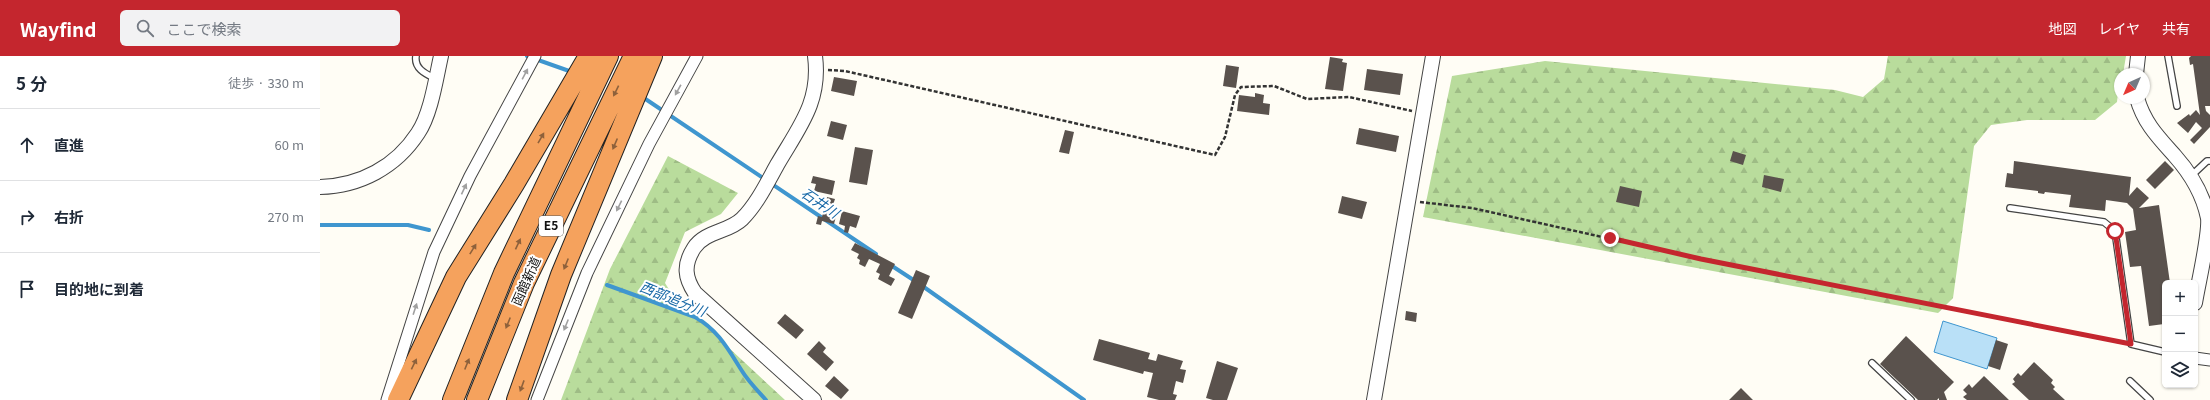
<!DOCTYPE html>
<html lang="ja">
<head>
<meta charset="utf-8">
<style>
	body { margin:0; font-family:Georgia,"Noto Sans JP",serif; background:#f2f2f3; color:#1f2937 }
	.controls { position:absolute; right:12px; bottom:12px; display:grid; overflow:hidden; border-radius:6px; box-shadow:0 1px 3px #0004 }
	.controls button { width:36px; height:36px; display:grid; place-items:center; padding:0; border:0; border-bottom:1px solid #e0e1e3; background:#fff; color:#1f2937; font:20px sans-serif }
	.compass { position:absolute; left:1794px; top:12px; width:36px; height:36px; border-radius:50%; background:#fff; box-shadow:0 1px 3px #0004; rotate:224deg }
	.stop { position:absolute; width:12px; height:12px; margin:-9px; border:3px solid #c4262e; border-radius:50%; background:#fff }
	.stop.end { background:#c4262e; border-color:#fff; box-shadow:0 1px 4px #0008 }
	.list { margin:0; padding:0; list-style:none }
	h2 { display:flex; justify-content:space-between; align-items:center; height:52px; margin:0; padding:0 16px; font-size:17px }
	h2 small { font-size:13px; font-weight:400; color:#747a83 }
	.list li { display:grid; grid-template-columns:26px 1fr auto; gap:12px; align-items:center; box-sizing:border-box; height:72px; padding:0 16px; border-top:1px solid #e0e1e3 }
	.list b { display:block; font-size:15px; white-space:nowrap }
	.list em { font-size:13px; font-style:normal; color:#747a83 }
	.icon { flex:none; width:22px; height:22px; fill:none; stroke:currentColor; stroke-width:2; stroke-linecap:round; stroke-linejoin:round }
	.map { position:relative; flex:none; width:1890px; height:344px; overflow:hidden }
	header { display:flex; align-items:center; gap:24px; box-sizing:border-box; height:56px; padding:0 20px; background:#c4262e; color:#fff }
	header strong { font-size:19px }
	nav { display:flex; gap:22px; margin-inline-start:auto; font-size:14px }
	.search { width:280px; height:36px; background:#f2f2f3; display:flex; align-items:center; gap:10px; box-sizing:border-box; padding:0 14px; border-radius:6px; color:#747a83; font-size:15px }
	main { display:flex }
	aside { flex:1; background:#fff }
	.map>svg:first-child { display:block }
	.forest { fill:url(#forest-firs) }
	.water { fill:#b9e0f7; stroke:#3f96cf }
	.lines { fill:none; stroke-linecap:round; stroke-linejoin:round }
	.stream { stroke:#3f96cf; stroke-width:4 }
	.building { fill:#5a524d }
	.service-casing { stroke:#444; stroke-width:8 }
	.minor-casing { stroke:#444; stroke-width:13 }
	.tertiary-casing { stroke:#444; stroke-width:16 }
	.motorway-casing { stroke:#222; stroke-width:22 }
	.path { stroke:#333; stroke-width:2.5; stroke-dasharray:4 2; stroke-linecap:butt }
	.service { stroke:#fff; stroke-width:5.5 }
	.minor { stroke:#fff; stroke-width:11 }
	.tertiary { stroke:#fff; stroke-width:14 }
	.motorway { stroke:#f5a25d; stroke-width:20 }
	.oneway { fill:#a0a0a0 }
	.oneway2 { fill:#8e613b }
	.route { stroke:#c4262e; stroke-width:5 }
	.labels { text-anchor:middle; stroke-width:4; stroke-linejoin:round; paint-order:stroke }
	.shield { fill:#fff; stroke:#585858; stroke-width:1 }
	.shield-label { font-size:12px; font-weight:bold; fill:#111 }
	.street-label { font-size:13px; fill:#111; stroke:#fff }
	.water-label { font-size:14px; font-style:italic; fill:#1768a6; stroke:#fff }
</style>
</head>
<body>
<header>
<strong>Wayfind</strong>
<div class="search"><svg class="icon" aria-label="search" viewBox="0 0 24 24"><circle cx="10" cy="10" r="6"/><path d="M15 15l6 6"/></svg>ここで検索</div>
<nav><a>地図</a><a>レイヤ</a><a>共有</a></nav>
</header>
<main>
<aside>
<h2>5 分<small>徒歩 · 330 m</small></h2>
<ul class="list">
<li><svg class="icon" aria-label="ahead" viewBox="0 0 24 24"><path d="M12 20V5M6 11l6-6 6 6"/></svg><div><b>直進</b></div><em>60 m</em></li>
<li><svg class="icon" aria-label="right" viewBox="0 0 24 24"><path d="M7 20v-9h11M14 6l5 5-5 5"/></svg><div><b>右折</b></div><em>270 m</em></li>
<li><svg class="icon" aria-label="arrive" viewBox="0 0 24 24"><path d="M6 21V4h12l-3 4 3 4H6"/></svg><div><b>目的地に到着</b></div></li>
</ul>
</aside>
<div class="map">
<svg width="1890" height="344" viewBox="0 0 1890 344">
	<defs>
		<pattern id="forest-firs" width="22" height="20" patternUnits="userSpaceOnUse"><rect width="22" height="20" fill="#b9dc9c"/><path d="M5 1l3.5 6h-7zM16 11l3.5 6h-7z" fill="#9ebc85"/></pattern>
	</defs>
	<rect width="100%" height="100%" fill="#fffdf5"/>
	<path class="forest" d="M1568,0h238l-3,18h-3l-3,28 -22,18h-68l-36,5 -17,21 -21,152 -15,15 -515,-96 29,-141 93,-15 290,29 28,7 21,-18z
		M348,100l70,37 -17,21 -36,18 -20,51 15,24 26,16 23,25 56,52h-224l49,-131z"/>
	<path class="water" d="M1623,265l54,17 -10,31 -53,-17z"/>
	<g class="lines">
		<path class="stream" d="M207,0l45,16
			M321,40l235,158
			M0,169h88l21,5
			M569,208l26,17
			M287,229l88,32c23,13 33,32 47,54 6,10 16,20 24,29
			M601,229l163,115"/>
	</g>
	<path class="building" d="M1871,0h19v50h-5l1,5 4,4v12l-16,17 -4,-4 12,-12 -6,-6 -8,11 -11,-10 12,-9 1,2 6,-6 4,5 -7,-51 -3,1 -1,-7z
		M1010,1l13,2 -1,3 5,1 -4,28 -18,-2z
		M906,9l13,2 -3,21 -13,-2z
		M1047,13l36,5 -3,21 -36,-5z
		M514,21l23,4 -3,15 -23,-5z
		M935,37l9,2 -1,8 7,1 -1,11 -32,-4 2,-16 16,2z
		M511,65l16,4 -4,15 -16,-4z
		M1039,72l40,8 -3,16 -40,-8z
		M745,74l9,2 -5,22 -10,-2z
		M535,91l18,3 -6,35 -18,-3z
		M1413,95l13,4 -3,10 -13,-4z
		M1694,105l117,16 -2,19 8,-9 12,11 -10,10 20,-3 11,78h-5l-1,41 -15,2 -8,-60 -11,1 -5,-35 11,-2 -3,-21 -6,-6 -21,-3 -1,11 -36,-4 2,-12 -26,-3 -1,2 -6,-1v-2l-33,-4 2,-14 6,1z
		M1845,105l9,9 -19,19 -9,-9z
		M1444,119l20,4 -3,13 -19,-5z
		M493,120l22,5 -3,14 -18,-4 2,-7 -5,-1z
		M1300,130l22,5 -3,16 -23,-5z
		M1022,140l25,6 -5,17 -24,-6z
		M507,141l8,2 -5,15 6,2 -2,8 -12,-3 -1,4 -5,-1 2,-8 4,1z
		M522,155l18,5 -4,12 -6,-2 -2,7 -4,-1 1,-6 -6,-2z
		M535,187l40,21 -6,12 6,3 -4,7 -13,-7 2,-5 -4,-2 4,-8 -11,-5 -4,8 -6,-3 1,-4 -3,-2 2,-4 -8,-4z
		M596,214l14,6 -18,43 -14,-6z
		M1086,255l11,2 -1,9 -11,-2z
		M465,258l19,16 -8,9 -19,-16z
		M1586,280l48,46 -10,10 3,8h-8v-2l-2,2h-19l-38,-36z
		M779,283l51,14 -2,6 8,2 2,-7 25,7 -3,8 6,1 -3,13 -7,-2 -3,13 4,1 -2,5h-16l-12,-3 6,-24 -9,-2 -1,3 -50,-14z
		M1676,284l12,4 -8,26 -12,-4z
		M499,285l7,7 -3,4 11,10 -8,9 -19,-17z
		M897,305l21,7 -11,32h-14l-7,-2z
		M1714,306l19,18 -2,3 4,4 -2,2 12,11h-36l-17,-16 3,-2 -2,-3 5,-6 3,3z
		M514,320l15,14 -8,9 -16,-13z
		M1664,320l25,24h-42l-4,-3 4,-3 -4,-4 6,-6 3,4z
		M1421,332l12,12h-24z"/>
	<g class="lines">
		<defs>
			<path id="service" d="M96,0c-2,13 10,18 20,23
				M1848,0l9,50
				M1871,120l16,-15h3
				M1690,152l94,14 11,9 16,113 34,8
				M1552,307l39,37
				M1810,325l20,19"/>
			<path id="minor" d="M1875,302l15,2
				M67,344l47,-148 36,-76 65,-120
				M217,344l50,-127 62,-129 48,-88"/>
			<path id="tertiary" d="M1816,18l2,-18
				M1817,42c7,25 21,39 38,58 16,18 28,38 33,62 2,16 -10,66 -13,85
				M0,131c40,-1 76,-20 98,-54 13,-19 18,-55 23,-77
				M494,344l-119,-107c-10,-15 -12,-28 -1,-45 11,-17 35,-16 48,-29 15,-15 25,-36 35,-54 22,-38 44,-63 38,-109
				M1054,344l59,-344"/>
			<path id="motorway" d="M78,344l58,-123 58,-93 75,-128
				M133,344l51,-127 104,-217
				M157,344l47,-117 110,-227
				M197,344l44,-125 91,-219"/>
		</defs>
		<use href="#service" class="service-casing"/>
		<use href="#minor" class="minor-casing"/>
		<use href="#tertiary" class="tertiary-casing"/>
		<use href="#motorway" class="motorway-casing"/>
		<path class="path" d="M508,14l17,1 370,84 10,-18 10,-42 6,-8 33,-1 33,13 42,-2 63,14
			M1100,146l52,6 229,51 422,84"/>
		<use href="#service" class="service"/>
		<use href="#minor" class="minor"/>
		<use href="#tertiary" class="tertiary"/>
		<use href="#motorway" class="motorway"/>
	</g>
	<defs><path id="oneway-solid" d="M-6-.8H1V-3.2L6.5 0L1 3.2V.8H-6Z"/></defs>
	<g class="oneway">
		<use href="#oneway-solid" transform="translate(205 18) rotate(-62)"/>
		<use href="#oneway-solid" transform="translate(358 34) rotate(119)"/>
		<use href="#oneway-solid" transform="translate(144 133) rotate(-65)"/>
		<use href="#oneway-solid" transform="translate(299 150) rotate(116)"/>
		<use href="#oneway-solid" transform="translate(95 253) rotate(-72)"/>
		<use href="#oneway-solid" transform="translate(246 269) rotate(112)"/>
	</g>
	<g class="oneway2">
		<use href="#oneway-solid" transform="translate(296 35) rotate(116)"/>
		<use href="#oneway-solid" transform="translate(221 82) rotate(-60)"/>
		<use href="#oneway-solid" transform="translate(295 88) rotate(113)"/>
		<use href="#oneway-solid" transform="translate(198 188) rotate(-65)"/>
		<use href="#oneway-solid" transform="translate(153 193) rotate(-58)"/>
		<use href="#oneway-solid" transform="translate(246 208) rotate(112)"/>
		<use href="#oneway-solid" transform="translate(188 267) rotate(112)"/>
		<use href="#oneway-solid" transform="translate(94 308) rotate(-64)"/>
		<use href="#oneway-solid" transform="translate(147 308) rotate(-68)"/>
		<use href="#oneway-solid" transform="translate(202 330) rotate(110)"/>
	</g>
	<g class="lines">
		<path class="route" d="M1290,182l91,21 430,85 -16,-113"/>
	</g>
	<g class="labels">
		<rect class="shield" x="219" y="160" width="24" height="20" rx="3"/>
		<g class="shield-label">
			<text x="231" y="174">E5</text>
		</g>
		<g class="street-label">
			<text transform="translate(206 225) rotate(-66)" y="5">函館新道</text>
		</g>
		<g class="water-label">
			<text transform="translate(500 147) rotate(34)" y="5">石井川</text>
			<text transform="translate(353 243) rotate(22)" y="5">西部追分川</text>
		</g>
	</g>
</svg>
<div class="controls">
<button>+</button>
<button>−</button>
<button><svg class="icon" aria-label="layers" viewBox="0 0 24 24"><path d="M12 4l9 5-9 5-9-5zM3 14l9 5 9-5"/></svg></button>
</div>
<svg class="compass" viewBox="-18 -18 36 36"><path d="M0-13l5 13h-10z" fill="#e53935"/><path d="M0 13l5-13h-10z" fill="#747a83"/></svg>
<div class="stop" style="left:1795px;top:175px"></div>
<div class="stop end" style="left:1290px;top:182px"></div>
</div>
</main>
</body>
</html>
